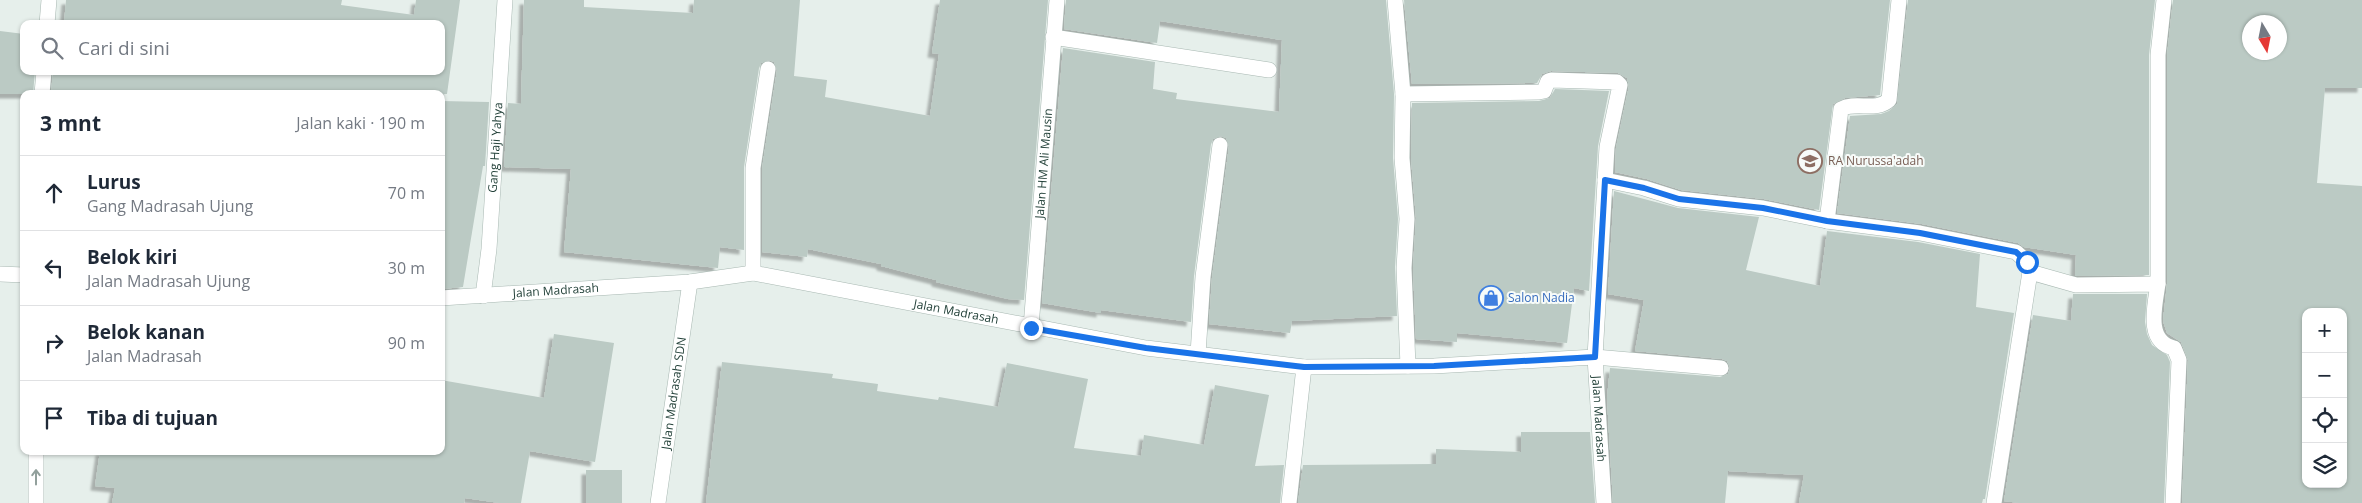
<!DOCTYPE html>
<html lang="id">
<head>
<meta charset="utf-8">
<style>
	body { margin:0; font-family:"Open Sans",sans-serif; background:#f6f6f7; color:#1f2937 }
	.controls { position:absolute; right:15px; bottom:15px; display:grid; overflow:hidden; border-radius:10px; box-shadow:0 1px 4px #0004 }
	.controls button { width:45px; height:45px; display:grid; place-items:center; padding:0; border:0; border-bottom:1px solid #e0e1e3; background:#fff; color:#1f2937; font:25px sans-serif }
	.compass { position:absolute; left:2242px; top:15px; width:45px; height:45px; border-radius:50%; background:#fff; box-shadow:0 1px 4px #0004; rotate:170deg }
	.stop { position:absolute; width:15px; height:15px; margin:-11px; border:4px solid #1a73e8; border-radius:50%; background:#fff }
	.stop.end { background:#1a73e8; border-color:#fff; box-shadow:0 1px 5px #0008 }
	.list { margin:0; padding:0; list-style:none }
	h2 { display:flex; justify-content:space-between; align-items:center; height:65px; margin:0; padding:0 20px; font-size:21px }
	h2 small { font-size:16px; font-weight:400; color:#747a83 }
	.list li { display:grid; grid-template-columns:32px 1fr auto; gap:15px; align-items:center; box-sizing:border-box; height:75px; padding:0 20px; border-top:1px solid #e0e1e3 }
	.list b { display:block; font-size:19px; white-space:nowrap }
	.list p { margin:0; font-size:16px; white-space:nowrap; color:#747a83 }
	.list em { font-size:16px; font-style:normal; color:#747a83 }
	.icon { flex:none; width:28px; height:28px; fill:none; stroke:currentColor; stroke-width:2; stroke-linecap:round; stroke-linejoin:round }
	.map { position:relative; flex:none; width:2362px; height:503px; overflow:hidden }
	.search { position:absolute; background:#fff; box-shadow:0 1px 4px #0004; left:20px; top:20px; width:425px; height:55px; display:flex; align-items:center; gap:12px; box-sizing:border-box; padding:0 18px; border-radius:10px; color:#747a83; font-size:19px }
	.panel { position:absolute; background:#fff; box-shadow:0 1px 4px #0004; left:20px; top:90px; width:425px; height:365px; border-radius:10px }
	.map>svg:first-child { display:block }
	.building { fill:#bbcac4; fill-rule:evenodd; filter:url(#shadow) }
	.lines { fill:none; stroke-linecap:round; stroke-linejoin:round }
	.minor-casing { stroke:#a8b8b2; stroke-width:16 }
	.minor { stroke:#fff; stroke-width:15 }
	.oneway { stroke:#92a09c }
	.route { stroke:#1a73e8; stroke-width:6 }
	.labels { text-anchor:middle; stroke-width:4; stroke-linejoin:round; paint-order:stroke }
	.street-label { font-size:12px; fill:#24423a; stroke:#f7fbf9 }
	.education-label { font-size:12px; fill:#785e54; stroke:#f7fbf9; text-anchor:start }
	.shop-label { font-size:12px; fill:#366cbe; stroke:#f7fbf9; text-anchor:start }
</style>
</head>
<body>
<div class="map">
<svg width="2362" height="503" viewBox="0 0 2362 503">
	<defs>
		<filter id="shadow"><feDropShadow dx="-4.5" dy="4.5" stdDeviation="1" flood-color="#0004"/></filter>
	</defs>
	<rect width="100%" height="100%" fill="#e6efeb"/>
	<path class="building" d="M66,0h276l-1,5 73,10 2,-15h44l-13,94h-396l2,-23h388v-47h-377z
		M524,0h60v7l109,6 1,-13h106l-6,76 33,4 -2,17 105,19 9,-62 -7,-1 8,-53h108l-24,300 -16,-1 -72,-17v-2l-55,-14v-2l-73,-15 -1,8 -45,-5v-83l15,-99 -3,-8 -5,-2 -8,3 -2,5 -15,99v83l-24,-3 -2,21 -154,-16 7,-83 -67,-2 4,-64 13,1z
		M1066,0h320l8,94 -1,64 5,61 -3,48 2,49 -105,5 -2,12 -81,-9 3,-46 17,-132 -3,-8 -5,-2 -8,3 -2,5 -17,132 -3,46 -90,-12v3l-59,-10 21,-255 92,14 -2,27 24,4 -1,6 103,13 3,-72 -122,-19 -3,22 -93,-14z
		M1404,0h486l-10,95 -35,3 -12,6 -14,106 -55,-11 -83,-9 -34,-11 -32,-7 1,-24 13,-62 -2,-8 -9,-5 -67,-2 -9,3 -5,9 -125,1z
		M1908,0h247l-6,55v220l-72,1 -2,-1 1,-20 -52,-8 -6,-4 -96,-19 -85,-11 13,-97 31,-2 8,-3 8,-7z
		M2173,0h189v88h-37l-8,95 45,3v317h-180l6,-143 -7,-18 -14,-9 -4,-12 4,-37v-228zM2250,22h30v30h-30zM2306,312h37v172h-37z
		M0,31l24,3v37h11l-2,23h-33z
		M1555,89l54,2 -11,55 -9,145 -15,-3 -7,55 -110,-10v9l-41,-3 -3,-71 3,-50 -5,-60 1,-55 127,-2 11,-3z
		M441,101l48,1 -4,64h-2l-20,121 -22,2z
		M1614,191l64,17 81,9 -13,53 74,16 7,-55 91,11 62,12 -4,53 38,6 -29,186h-2l-1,4h-183l5,-28 -76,-4 -3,32h-112l-6,-105 3,-30 110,9 8,-3 2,-6 -3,-7 -5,-2 -87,-8 9,-51 -36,-6z
		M2073,294h74l-2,28 2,12 5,11 15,10 3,7 -6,141h-144l-16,-2 29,-186 38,6z
		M554,334l60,9 -19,119 -65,-11 -9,52h-21l-35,-5 -1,5h-352l3,-15 -20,-2 5,-35h341v-71l103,18z
		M722,362l111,12 -1,4 46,6 -1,7 61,9 1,-3 59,10 9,-44 81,16 -14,69 67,8 3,-21 60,10 11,-60 54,10 -14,71 29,-1 -4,38h-574z
		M1521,432h69l5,71h-297l5,-38 133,-1v-15l85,3z
		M586,470h36v33h-36z"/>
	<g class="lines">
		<defs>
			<g id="minor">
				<path d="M1395,0l8,94 -1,64 5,61 -3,49 4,98"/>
				<path d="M47,24l2,-24"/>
				<path d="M1053,37l216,33"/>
				<path d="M42,94l2,-23"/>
				<path id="s1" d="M1403,94l136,-2 5,-1 4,-10 3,-1 66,2 3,3 -13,62 -12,210 9,146"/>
				<path d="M1605,180l39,8 35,11 84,9 64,13 93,12 96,19 11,10 3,10 46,13 82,-1c-3,21 -13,58 16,64l5,12 -6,143"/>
				<path d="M1827,221l14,-112c15,-8 35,3 48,-9l10,-100"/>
				<path d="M753,273v-105l15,-99"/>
				<path d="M0,274l24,1"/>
				<path d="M2158,284v-229l6,-55"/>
				<path id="s2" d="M483,296l6,-47 16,-249"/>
				<path id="s3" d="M441,298l249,-16 63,-9 393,75 158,19 130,-1 161,-9 126,11"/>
				<path id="s4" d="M1031,327l26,-327"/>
				<path d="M1198,354l5,-77 17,-132"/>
				<path d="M36,451v52"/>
				<path id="s5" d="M658,503l32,-221"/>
				<path d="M1289,503l15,-136"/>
				<path d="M1994,503l36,-231"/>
			</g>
		</defs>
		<use href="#minor" class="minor-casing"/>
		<use href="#minor" class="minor"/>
	</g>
	<defs><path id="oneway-shaft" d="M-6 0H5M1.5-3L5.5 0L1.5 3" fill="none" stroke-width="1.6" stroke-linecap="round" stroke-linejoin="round" transform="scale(1.25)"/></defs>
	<use class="oneway" href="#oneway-shaft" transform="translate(36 477) rotate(-90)"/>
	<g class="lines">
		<path class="route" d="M1031,328l115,20 158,19 130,-1 161,-9 10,-177 39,8 35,11 84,9 64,13 93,12 96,19 11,10"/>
	</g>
	<defs>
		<symbol id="school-ring" viewBox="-11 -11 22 22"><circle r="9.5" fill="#f7fbf9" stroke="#8d6e63" stroke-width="1.5"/><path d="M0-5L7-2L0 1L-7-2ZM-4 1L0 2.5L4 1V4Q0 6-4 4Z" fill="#8d6e63"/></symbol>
		<symbol id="shop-ring" viewBox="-11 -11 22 22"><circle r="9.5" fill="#f7fbf9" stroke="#3f7fe0" stroke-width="1.5"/><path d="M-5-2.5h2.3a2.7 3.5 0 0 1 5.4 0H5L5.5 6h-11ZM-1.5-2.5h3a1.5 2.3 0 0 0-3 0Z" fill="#3f7fe0"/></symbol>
	</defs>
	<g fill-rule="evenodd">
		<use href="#school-ring" x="1796" y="147" width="28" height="28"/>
		<use href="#shop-ring" x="1477" y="284" width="28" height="28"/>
	</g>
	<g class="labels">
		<g class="street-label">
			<text dy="4" stroke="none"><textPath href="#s2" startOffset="149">Gang Haji Yahya</textPath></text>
			<text dy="4" stroke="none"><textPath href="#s4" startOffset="164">Jalan HM Ali Mausin</textPath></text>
			<text dy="4" stroke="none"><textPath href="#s3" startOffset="115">Jalan Madrasah</textPath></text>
			<text dy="4" stroke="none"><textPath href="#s3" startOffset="520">Jalan Madrasah</textPath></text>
			<text dy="4" stroke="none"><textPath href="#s5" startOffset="111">Jalan Madrasah SDN</textPath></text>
			<text dy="4" stroke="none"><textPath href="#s1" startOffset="561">Jalan Madrasah</textPath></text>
		</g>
		<g class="education-label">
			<text x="1828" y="165">RA Nurussa'adah</text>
		</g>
		<g class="shop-label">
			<text x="1508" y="302">Salon Nadia</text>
		</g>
	</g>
</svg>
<div class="controls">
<button>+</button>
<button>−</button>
<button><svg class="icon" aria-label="locate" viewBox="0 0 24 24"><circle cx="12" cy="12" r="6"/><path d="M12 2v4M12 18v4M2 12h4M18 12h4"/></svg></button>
<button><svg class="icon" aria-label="layers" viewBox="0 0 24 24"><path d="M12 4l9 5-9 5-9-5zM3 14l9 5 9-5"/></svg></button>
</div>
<svg class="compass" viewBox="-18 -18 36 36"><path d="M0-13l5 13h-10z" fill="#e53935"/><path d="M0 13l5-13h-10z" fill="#747a83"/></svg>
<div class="stop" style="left:2027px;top:262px"></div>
<div class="stop end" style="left:1031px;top:328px"></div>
<div class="search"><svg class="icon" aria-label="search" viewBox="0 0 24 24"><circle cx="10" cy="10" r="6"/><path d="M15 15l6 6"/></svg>Cari di sini</div>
<section class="panel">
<h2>3 mnt<small>Jalan kaki · 190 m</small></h2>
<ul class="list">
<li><svg class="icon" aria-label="ahead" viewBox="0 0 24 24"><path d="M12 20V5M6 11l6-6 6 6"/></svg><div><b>Lurus</b><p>Gang Madrasah Ujung</p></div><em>70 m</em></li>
<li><svg class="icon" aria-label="left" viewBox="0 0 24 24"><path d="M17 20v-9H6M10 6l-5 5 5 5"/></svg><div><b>Belok kiri</b><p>Jalan Madrasah Ujung</p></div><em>30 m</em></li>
<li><svg class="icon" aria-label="right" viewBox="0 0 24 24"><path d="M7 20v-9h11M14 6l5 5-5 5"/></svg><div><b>Belok kanan</b><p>Jalan Madrasah</p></div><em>90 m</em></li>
<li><svg class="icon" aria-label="arrive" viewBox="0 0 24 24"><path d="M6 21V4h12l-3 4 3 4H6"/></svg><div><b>Tiba di tujuan</b></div></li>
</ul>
</section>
</div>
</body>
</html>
